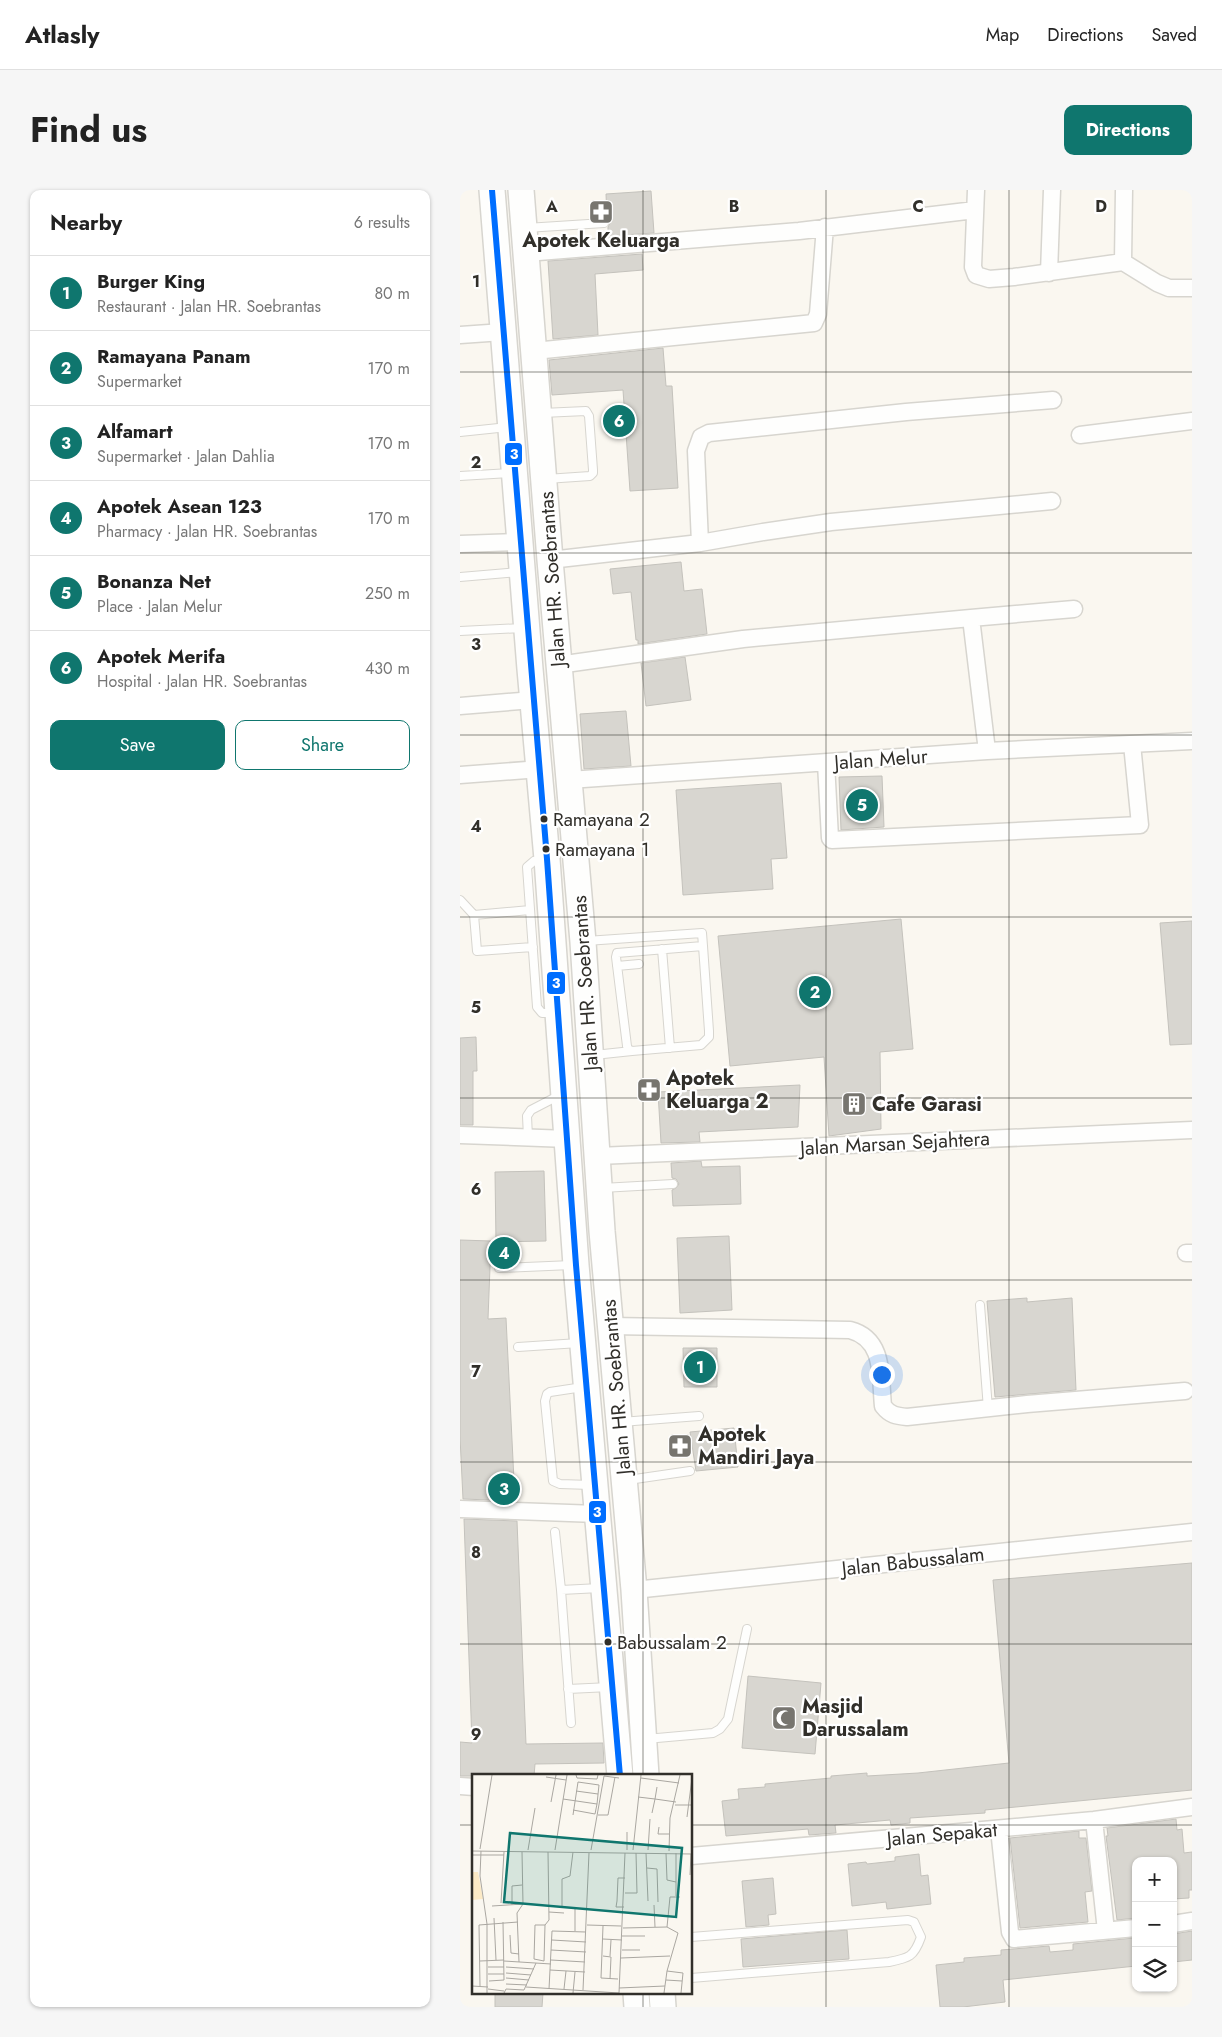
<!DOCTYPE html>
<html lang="en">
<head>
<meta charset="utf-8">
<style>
	body { margin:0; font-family:Jost,sans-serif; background:#f6f6f6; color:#222 }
	.controls { position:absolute; right:15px; bottom:15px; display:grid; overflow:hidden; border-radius:10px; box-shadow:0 1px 4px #0004 }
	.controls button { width:45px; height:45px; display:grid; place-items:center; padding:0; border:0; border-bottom:1px solid #e0e0e0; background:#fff; color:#222; font:25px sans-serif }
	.you { position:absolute; left:421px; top:1184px; width:18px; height:18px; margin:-12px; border:4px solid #fff; border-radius:50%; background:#1a73e8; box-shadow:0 0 0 8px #1a73e833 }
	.badge { display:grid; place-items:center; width:32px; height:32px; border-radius:50%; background:#0f766e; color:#fff; font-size:16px; font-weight:700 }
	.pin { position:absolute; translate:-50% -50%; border:2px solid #fff; box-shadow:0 1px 5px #0006 }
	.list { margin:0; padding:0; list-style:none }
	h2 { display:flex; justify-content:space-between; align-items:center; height:65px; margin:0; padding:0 20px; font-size:21px }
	h2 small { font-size:16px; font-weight:400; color:#767676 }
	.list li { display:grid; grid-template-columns:32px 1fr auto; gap:15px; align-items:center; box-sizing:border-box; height:75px; padding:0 20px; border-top:1px solid #e0e0e0 }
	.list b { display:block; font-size:19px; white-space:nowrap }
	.list p { margin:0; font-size:16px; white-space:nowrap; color:#767676 }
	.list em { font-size:16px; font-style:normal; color:#767676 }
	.actions { display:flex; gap:10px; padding:15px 20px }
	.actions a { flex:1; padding:11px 0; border:1px solid #0f766e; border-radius:10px; text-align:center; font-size:18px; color:#0f766e }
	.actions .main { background:#0f766e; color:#fff }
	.icon { flex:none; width:28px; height:28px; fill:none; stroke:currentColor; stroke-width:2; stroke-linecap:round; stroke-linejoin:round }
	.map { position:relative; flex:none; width:732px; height:1817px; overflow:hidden; border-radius:10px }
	header { display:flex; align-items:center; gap:30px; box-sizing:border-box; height:70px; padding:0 25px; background:#fff; border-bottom:1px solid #e0e0e0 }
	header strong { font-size:24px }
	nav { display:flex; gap:28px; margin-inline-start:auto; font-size:18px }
	.intro { display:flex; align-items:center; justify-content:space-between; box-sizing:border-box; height:120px; padding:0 30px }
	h1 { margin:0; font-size:35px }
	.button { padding:12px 22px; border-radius:10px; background:#0f766e; color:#fff; font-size:18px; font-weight:700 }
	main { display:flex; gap:30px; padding:0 30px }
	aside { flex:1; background:#fff; border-radius:10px; box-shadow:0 1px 4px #0004 }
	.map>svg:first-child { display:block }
	.building { fill:#d8d6d0; stroke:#c4c2bc }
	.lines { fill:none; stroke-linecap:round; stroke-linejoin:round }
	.lane-casing { stroke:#d7d5cf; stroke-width:10 }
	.street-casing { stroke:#d7d5cf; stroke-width:19 }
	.primary-casing { stroke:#d7d5cf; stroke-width:28 }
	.lane { stroke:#fefefd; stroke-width:8 }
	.street { stroke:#fefefd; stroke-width:16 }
	.primary { stroke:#fefefd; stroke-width:25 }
	.bus-1-casing { stroke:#fff; stroke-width:10 }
	.bus-1 { stroke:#006eff; stroke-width:6 }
	.grid { fill:none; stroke:#312f2a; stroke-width:1; stroke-opacity:0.55 }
	.bus-dot { fill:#312f2a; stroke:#fff; stroke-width:2 }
	.labels { text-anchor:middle; stroke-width:4.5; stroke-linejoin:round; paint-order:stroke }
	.bus-label { font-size:19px; fill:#312f2a; stroke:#fff; text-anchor:start }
	.poi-label { font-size:20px; font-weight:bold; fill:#312f2a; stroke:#fff; text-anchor:start }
	.street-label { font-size:20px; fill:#312f2a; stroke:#fff }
	.inset-road { fill:none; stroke:#aaa7a1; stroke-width:1 }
	.view { fill:#0f766e; fill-opacity:0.15; stroke:#0f766e; stroke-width:2.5 }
	.inset-edge { fill:none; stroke:#312f2a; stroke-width:2.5 }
	.grid-label { font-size:16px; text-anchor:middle; font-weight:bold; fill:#312f2a; stroke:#fff; stroke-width:4.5; stroke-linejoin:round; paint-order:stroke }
	.line-badge { stroke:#fff; stroke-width:2 }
	.badge-label { font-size:14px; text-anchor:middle; font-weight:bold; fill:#fff }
</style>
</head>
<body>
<header>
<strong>Atlasly</strong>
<nav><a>Map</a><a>Directions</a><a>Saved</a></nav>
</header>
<div class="intro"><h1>Find us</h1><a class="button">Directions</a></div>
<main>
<aside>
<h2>Nearby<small>6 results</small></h2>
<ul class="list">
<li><span class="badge">1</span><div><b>Burger King</b><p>Restaurant · Jalan HR. Soebrantas</p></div><em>80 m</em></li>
<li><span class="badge">2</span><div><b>Ramayana Panam</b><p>Supermarket</p></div><em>170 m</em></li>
<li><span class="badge">3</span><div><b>Alfamart</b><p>Supermarket · Jalan Dahlia</p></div><em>170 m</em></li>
<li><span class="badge">4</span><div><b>Apotek Asean 123</b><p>Pharmacy · Jalan HR. Soebrantas</p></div><em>170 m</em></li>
<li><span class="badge">5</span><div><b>Bonanza Net</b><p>Place · Jalan Melur</p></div><em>250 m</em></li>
<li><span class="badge">6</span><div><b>Apotek Merifa</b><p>Hospital · Jalan HR. Soebrantas</p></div><em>430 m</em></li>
</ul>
<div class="actions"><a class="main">Save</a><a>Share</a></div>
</aside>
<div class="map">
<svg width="732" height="1817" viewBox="0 0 732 1817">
	<rect width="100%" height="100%" fill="#faf7f0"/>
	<path class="building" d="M191,1l3,42 -46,3v-9l2,-4 -3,-5 -1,-24z
		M182,64l1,16 -48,4 3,61 -45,4 -5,-78z
		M203,158l3,38h6l6,102 -48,3 -7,-101 -71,5 -3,-35z
		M221,372l3,29 18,-2 5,45 -69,10v-4h-2l-5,-48 -18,2 -3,-25z
		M225,467l6,43 -45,6 -5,-43z
		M166,521l5,55 -47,3 -4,-55z
		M422,586l2,51 -43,3 -2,-53z
		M321,593l6,75 -16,1 2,30 -90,6 -7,-105z
		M441,729l12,130 -33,3 1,77 -52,7 -5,-79 -94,9 -12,-130z
		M732,731v123l-22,1 -10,-122z
		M16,847l1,34h-4v54h-13v-87z
		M340,895l-2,42 -99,5 1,10 -39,1 -3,-51z
		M241,971l1,6 38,-1 1,38 -68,2 -1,-16 4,-2 3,-4 -3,-5 -4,-1 -1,-15z
		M84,981l2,70 -50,1 -1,-70z
		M269,1046l3,74 -52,3 -3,-75z
		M0,1050l31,1 -3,78 18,-1 9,183 -52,-2 -3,-62z
		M567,1108v4l45,-4 4,92 -81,7 -8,-96z
		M223,1158h34v39h-33z
		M274,1238l4,39 -42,4 -6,-39z
		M4,1329l53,2 9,223 77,-1 1,20 -69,1 -1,12h-74v-34l12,1z
		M732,1373v227l-207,20v3l-75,5v5l-19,2 -1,-5 -55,5 1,8 -27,2 -1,-6 -82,7 -4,-35 17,-2 -1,-10 27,-2v-3l66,-6v-2l36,-3v3l51,-3 91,-10 -16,-183z
		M288,1486l73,7 -6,71 -73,-6z
		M716,1629l1,11 5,-1 2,24 8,-1v38h-3v8l-16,1v-38h-37v57l-19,2 -11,-84h2l-1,-8z
		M619,1641v7h7l6,53 -7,1 3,30 -68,6 -10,-90z
		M459,1664l2,22 7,-1 3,29 -44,5 -1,-7 -34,4 -4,-42 18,-2 1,2 28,-3v-4z
		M313,1688l3,36 -8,1 1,10 -23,2 -4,-46z
		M387,1740l2,29 -106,8 -2,-28z
		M732,1741v29l-19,2v-28z
		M674,1748v4h2v24l-133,14 2,22 -42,5h-23l-4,-42 28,-3v-4l37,-3v-5l48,-4 1,6 23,-2v-6z
		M35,1803h48l-1,14h-47z"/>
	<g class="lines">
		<defs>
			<path id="lane" d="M66,38l78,-5
				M82,223l44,-2 3,5 4,54v3l-3,3 -44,3
				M0,242l48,-5
				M0,286l51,-3
				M0,387l58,-5
				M0,441l63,-3
				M83,669l-9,2 -7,6 10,140 5,6h12
				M0,710l14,15 3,36 56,-4
				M14,725l56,-5
				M126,751l116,-8 1,13 6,85v6l-8,8 -69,6 -4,-2 -1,-3 -11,-89 1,-4 86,-7
				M202,759l8,99
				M157,776l22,-2
				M134,865l38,-4
				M68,947l-1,-21 4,-6 29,-15
				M142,998l71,-4
				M39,1078l73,-3
				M520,1115l8,104
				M58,1157l61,-4
				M123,1197l-33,5 -3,2 -2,7 8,80 7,3 31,1
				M161,1232l78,-6
				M168,1290l62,-9
				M95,1342l6,58
				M108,1499l42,-2
				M111,1533l-10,-133 39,-2
				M186,1549l67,-6 7,-4 8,-10 19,-90
				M231,1747l217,-17 6,2 7,15c-7,20 -12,21 -32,25l-198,16"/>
			<path id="street" d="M516,0l-3,77 3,8 13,4 25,-2 109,-15 34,21 12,5h23
				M66,63l273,-22 176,-21
				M663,72l1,-72
				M589,83l3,-83
				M0,145l43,-3
				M74,161l280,-28 4,-9 7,-87
				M620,245l112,-14
				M240,353l-4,-92 5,-14 8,-4 197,-21 147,-12
				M0,354l60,-2
				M90,370l150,-17 63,-11 68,-10 221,-21
				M511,428l103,-9
				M98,475l185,-26 228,-21 16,133
				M0,516l73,-6
				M366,573l4,75 2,2 308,-15 -8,-81
				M0,585l80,-6
				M109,590l418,-29 205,-10
				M0,945l108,4
				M138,966l594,-26
				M726,1063h6
				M150,1136l240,4c35,9 30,47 33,76 7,9 13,10 24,11l120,-13 158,-13
				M0,1319l137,5
				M174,1400l558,-58
				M0,1596l14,1
				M634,1630l12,111
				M539,1639l11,103 4,7 122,-11
				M231,1666l403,-36 98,-13
				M713,1734l19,-3"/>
			<path id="primary" d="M32,0l38,479 17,190 29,406 44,511
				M61,0l29,370 33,382 19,289 32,359 12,186
				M176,1803l1,14
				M202,1803l1,14"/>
		</defs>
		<use href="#lane" class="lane-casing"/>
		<use href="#street" class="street-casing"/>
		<use href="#primary" class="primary-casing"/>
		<use href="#lane" class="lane"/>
		<use href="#street" class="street"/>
		<use href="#primary" class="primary"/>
		<defs>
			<path id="bus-1" d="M32,0l55,669 29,406 44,511"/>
		</defs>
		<use href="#bus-1" class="bus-1-casing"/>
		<use href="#bus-1" class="bus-1"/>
	</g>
	<path class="grid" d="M183,0v1586M366,0v1817M549,0v1817M0,182h732M0,363h732M0,545h732M0,727h732M0,908h732M0,1090h732M0,1272h732M0,1454h732M0,1635h14M231,1635h501M183,1803v14"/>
	<defs>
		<symbol id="pharmacy-square" viewBox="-11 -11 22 22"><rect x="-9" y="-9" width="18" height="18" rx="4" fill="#77756f" stroke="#fff"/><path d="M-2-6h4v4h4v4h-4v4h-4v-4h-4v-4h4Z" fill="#fff"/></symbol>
		<symbol id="building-square" viewBox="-11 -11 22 22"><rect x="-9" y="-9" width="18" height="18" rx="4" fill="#77756f" stroke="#fff"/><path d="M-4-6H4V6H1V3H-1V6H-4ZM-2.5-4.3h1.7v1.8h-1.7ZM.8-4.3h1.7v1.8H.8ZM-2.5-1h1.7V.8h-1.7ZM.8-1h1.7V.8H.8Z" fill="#fff"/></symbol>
		<symbol id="mosque-square" viewBox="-11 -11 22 22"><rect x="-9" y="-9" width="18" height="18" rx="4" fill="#77756f" stroke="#fff"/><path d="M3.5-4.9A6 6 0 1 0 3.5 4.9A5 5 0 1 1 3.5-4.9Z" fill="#fff"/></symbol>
	</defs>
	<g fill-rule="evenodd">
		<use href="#pharmacy-square" x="127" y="8" width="28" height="28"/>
		<use href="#pharmacy-square" x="175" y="886" width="28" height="28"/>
		<use href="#building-square" x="380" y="900" width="28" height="28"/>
		<use href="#pharmacy-square" x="206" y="1242" width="28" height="28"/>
		<use href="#mosque-square" x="310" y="1514" width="28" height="28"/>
	</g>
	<g class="bus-dot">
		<circle cx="84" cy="629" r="4.5"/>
		<circle cx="86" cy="659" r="4.5"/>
		<circle cx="148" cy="1452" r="4.5"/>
	</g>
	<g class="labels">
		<g class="bus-label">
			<text x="93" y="636">Ramayana 2</text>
			<text x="95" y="666">Ramayana 1</text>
			<text x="157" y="1459">Babussalam 2</text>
		</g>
		<g class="poi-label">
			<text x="141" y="57" text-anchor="middle">Apotek Keluarga</text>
			<text x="206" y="895">Apotek<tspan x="206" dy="23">Keluarga 2</tspan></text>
			<text x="412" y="921">Cafe Garasi</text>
			<text x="238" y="1251">Apotek<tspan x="238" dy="23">Mandiri Jaya</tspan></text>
			<text x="342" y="1523">Masjid<tspan x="342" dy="23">Darussalam</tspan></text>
		</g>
		<g class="street-label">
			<text transform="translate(92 389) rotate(-94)" y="7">Jalan HR. Soebrantas</text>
			<text transform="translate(421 569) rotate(-4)" y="7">Jalan Melur</text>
			<text transform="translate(125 793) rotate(-94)" y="7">Jalan HR. Soebrantas</text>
			<text transform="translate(435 953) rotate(-3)" y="7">Jalan Marsan Sejahtera</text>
			<text transform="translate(156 1197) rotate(-95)" y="7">Jalan HR. Soebrantas</text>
			<text transform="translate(453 1371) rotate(-6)" y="7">Jalan Babussalam</text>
			<text transform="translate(482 1644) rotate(-5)" y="7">Jalan Sepakat</text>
		</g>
	</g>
	<g transform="translate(12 1584)">
		<rect width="220" height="220" fill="#faf7f0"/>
		<path d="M0,98h6l5,27 -11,1z" fill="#fceac6"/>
		<path class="inset-road" d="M104,1l1,3 20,1 1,-4M74,3l20,3M169,4l38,5M104,17l22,3M166,23l17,2 2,-12M91,25l34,5 -2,10 -22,-4M79,28l5,-27M203,31h17M180,39l3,-14 21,3M101,41l5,-33 21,3 -2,19M126,41h10l7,-38M215,43l5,-39M187,53l-1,7h11M8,75l12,-74M56,76l7,-42M83,76l12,-75M119,76l13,-74 15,2M155,76v-18M161,76l8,-75M176,76l2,-31M0,77l220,3M9,77l-1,25 7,48v69M197,77l1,-33 10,-43M174,79l2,48M194,79l1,27 9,2M204,79v43M0,81h32M175,94l10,1 1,33M218,101l1,-21M153,119h12l-1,-40M29,129l3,-51M40,131v-19l10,-1M182,131l1,22M20,132l31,-2M90,133v-28l8,-3 3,-24M152,133h-8l1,-6 1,-23h7M77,138l15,1M22,144l2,42M63,151h10l-1,36 -10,-2zM73,151l4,-5 -1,-68M115,151l34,1M131,152l-2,52 17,1M151,154l44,-1M103,157v-23M38,161l1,18 8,1M150,162h23M131,165l19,1M80,166l34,2M79,176l35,2M150,176h18M131,182l8,1 -1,22M138,182l1,-16M149,184l49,-2M79,186l34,2M8,187l24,-1M32,187l47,3M47,188l-2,-49 6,-9 -1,-52M16,193h16M34,193l28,2M78,196l35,2M195,197l11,-38 -11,-6 3,-30h10M34,199l25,2M16,200h16M34,204l23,2M194,206l16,1M17,207l15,-1 -1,-58M34,210l21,1M0,212l16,1M8,212l-1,-61 39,-3M54,213l93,6M147,214l46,-2M16,215l16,2M77,215l3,-58 34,1M92,215l2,-18M111,216l6,-137M32,219l2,-4 18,1 12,-27M101,219l2,-21M147,219l6,-140M192,219l3,-22 16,2 -2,20"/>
		<path class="view" d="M38,59l172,15 -6,69 -172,-15z"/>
		<rect width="220" height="220" class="inset-edge"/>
	</g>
	<g class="grid-label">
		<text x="92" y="22">A</text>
		<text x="274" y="22">B</text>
		<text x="458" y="22">C</text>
		<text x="641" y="22">D</text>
		<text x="16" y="97">1</text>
		<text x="16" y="278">2</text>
		<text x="16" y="460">3</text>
		<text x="16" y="642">4</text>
		<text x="16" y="823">5</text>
		<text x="16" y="1005">6</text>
		<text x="16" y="1187">7</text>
		<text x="16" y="1368">8</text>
		<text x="16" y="1550">9</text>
	</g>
	<g class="line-badge">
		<rect x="44" y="252" width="19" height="24" rx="5" fill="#006eff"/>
		<rect x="86" y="781" width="20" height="24" rx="5" fill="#006eff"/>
		<rect x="128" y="1310" width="19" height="24" rx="5" fill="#006eff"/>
	</g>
	<g class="badge-label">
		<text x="54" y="269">3</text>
		<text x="96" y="798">3</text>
		<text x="137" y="1327">3</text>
	</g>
</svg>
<div class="controls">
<button>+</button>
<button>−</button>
<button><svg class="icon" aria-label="layers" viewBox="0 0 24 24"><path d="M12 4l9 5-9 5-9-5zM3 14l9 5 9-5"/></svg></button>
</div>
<div class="you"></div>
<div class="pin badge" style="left:240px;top:1177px">1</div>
<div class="pin badge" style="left:355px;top:802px">2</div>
<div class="pin badge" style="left:44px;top:1299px">3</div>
<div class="pin badge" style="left:44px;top:1063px">4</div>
<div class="pin badge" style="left:402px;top:615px">5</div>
<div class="pin badge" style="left:159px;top:231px">6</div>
</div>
</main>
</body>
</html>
